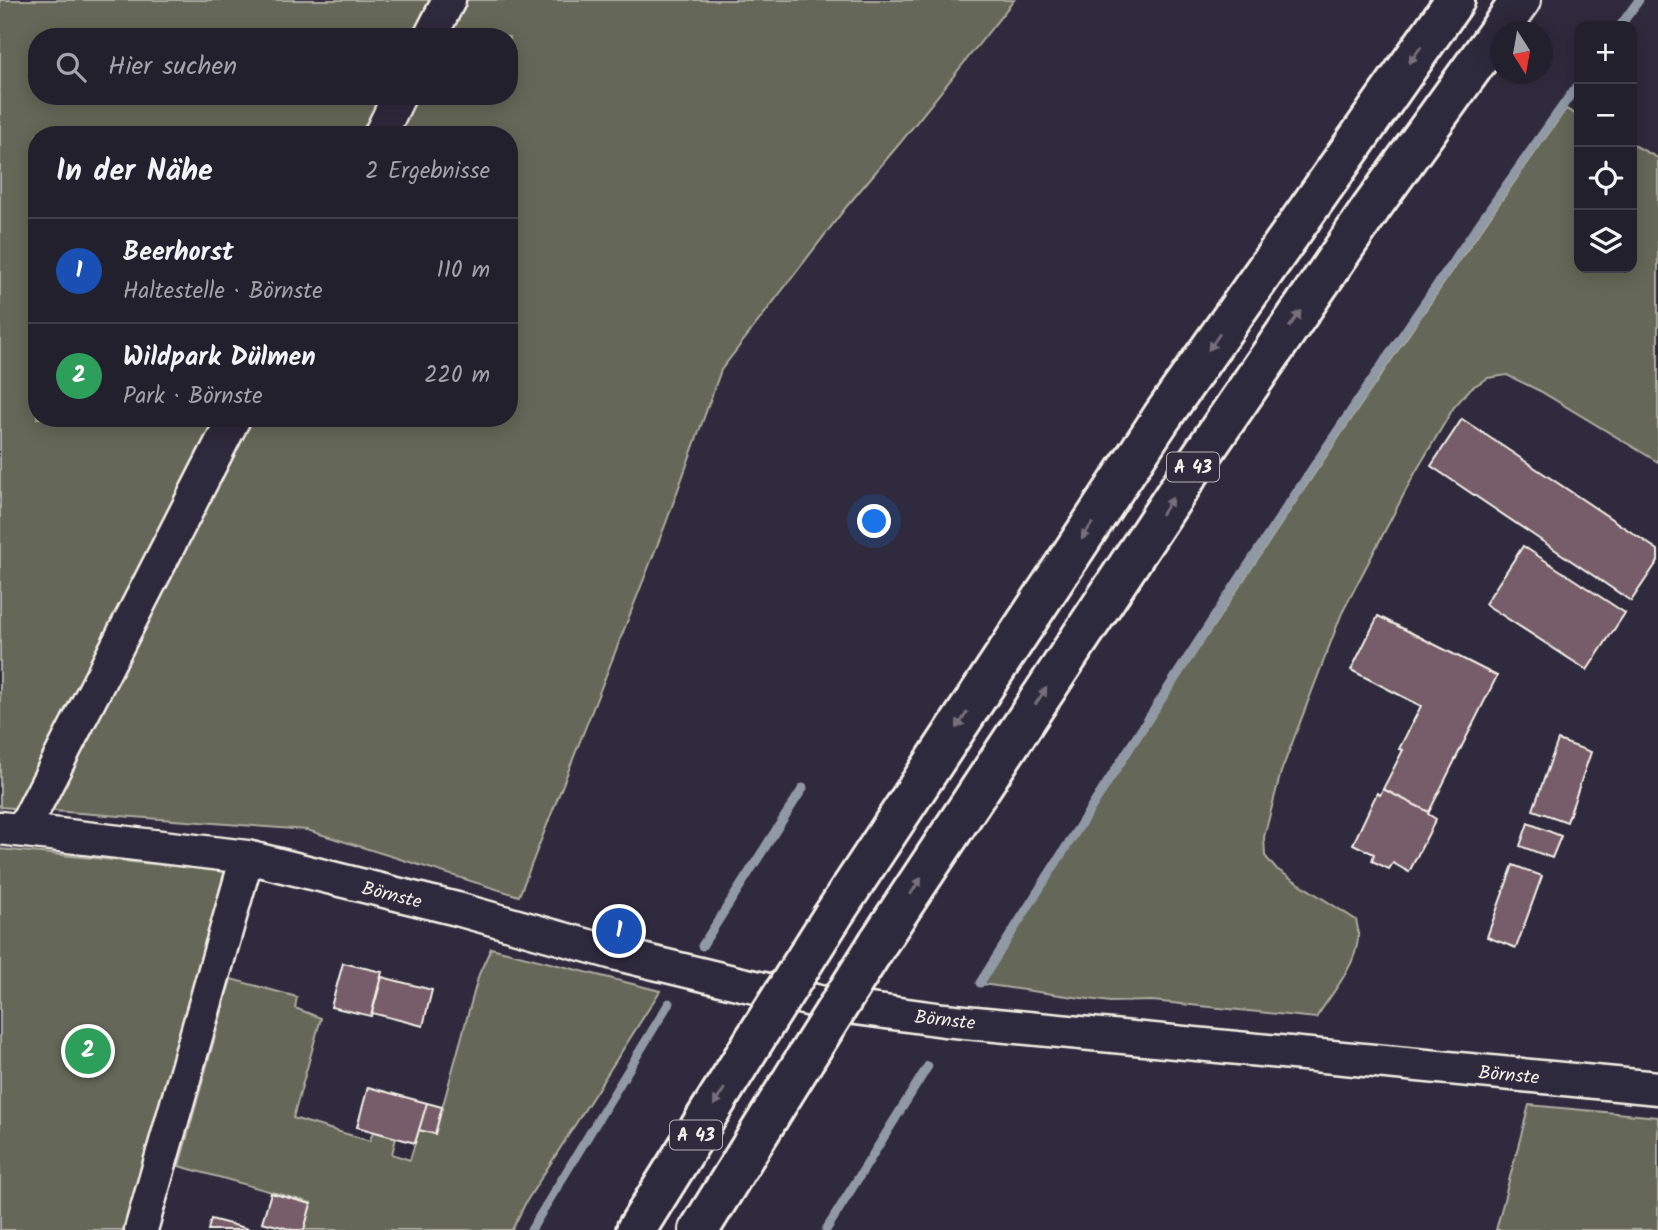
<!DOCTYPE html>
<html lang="de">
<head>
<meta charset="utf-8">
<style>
	body { margin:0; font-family:Kalam,sans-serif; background:#2f2d3a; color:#f1f3f6 }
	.controls { position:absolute; right:21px; top:21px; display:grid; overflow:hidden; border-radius:14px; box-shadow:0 4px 18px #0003 }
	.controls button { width:63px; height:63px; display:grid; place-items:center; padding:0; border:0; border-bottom:2px solid #403e4a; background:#23202e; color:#f1f3f6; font:35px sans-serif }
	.compass { position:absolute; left:1490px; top:21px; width:63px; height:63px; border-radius:50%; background:#23202e; box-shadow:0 4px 18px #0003; rotate:169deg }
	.you { position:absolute; left:875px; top:522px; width:24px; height:24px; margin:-18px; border:5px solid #fff; border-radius:50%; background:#1a73e8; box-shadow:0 0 0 10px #1a73e833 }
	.badge { display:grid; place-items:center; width:46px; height:46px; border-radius:50%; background:#ff9aa2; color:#fff; font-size:23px; font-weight:700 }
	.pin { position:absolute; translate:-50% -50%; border:4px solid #fff; box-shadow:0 2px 7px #0006 }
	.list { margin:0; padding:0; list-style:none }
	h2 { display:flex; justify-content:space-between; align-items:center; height:91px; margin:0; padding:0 28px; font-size:30px }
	h2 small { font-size:23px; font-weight:400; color:#a3a3aa }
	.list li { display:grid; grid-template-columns:46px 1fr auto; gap:21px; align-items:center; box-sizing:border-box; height:105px; padding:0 28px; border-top:2px solid #403e4a }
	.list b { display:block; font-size:26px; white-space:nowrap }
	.list p { margin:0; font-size:23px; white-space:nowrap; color:#a3a3aa }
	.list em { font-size:23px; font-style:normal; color:#a3a3aa }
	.icon { flex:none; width:38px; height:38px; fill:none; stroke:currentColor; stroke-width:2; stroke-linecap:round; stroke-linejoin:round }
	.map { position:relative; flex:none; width:1658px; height:1230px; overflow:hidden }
	.search { position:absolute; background:#23202e; box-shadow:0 4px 18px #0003; left:28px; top:28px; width:490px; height:77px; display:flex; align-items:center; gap:18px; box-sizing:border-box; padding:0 24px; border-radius:28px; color:#a3a3aa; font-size:26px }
	.panel { position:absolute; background:#23202e; box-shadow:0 4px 18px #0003; left:28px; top:126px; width:490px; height:301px; border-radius:28px }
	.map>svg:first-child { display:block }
	.green { fill:#656759; stroke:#acaca0; stroke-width:2; fill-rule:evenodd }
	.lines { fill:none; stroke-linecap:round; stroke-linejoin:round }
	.stream { stroke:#9099a5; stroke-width:9 }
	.building { fill:#765d69; stroke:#f4f1e8; stroke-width:2 }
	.minor-casing { stroke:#f4f1e8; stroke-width:37 }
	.highway-casing { stroke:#f4f1e8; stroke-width:44 }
	.minor { stroke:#2f2a3d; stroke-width:32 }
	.highway { stroke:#2f2a3d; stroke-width:38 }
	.highway-bridge-casing { stroke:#f4f1e8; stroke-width:44; stroke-linecap:butt }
	.highway-bridge { stroke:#2f2a3d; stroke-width:38 }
	.oneway { fill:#747079 }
	.labels { text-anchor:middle; stroke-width:6; stroke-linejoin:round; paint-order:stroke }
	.shield { fill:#2f2a3d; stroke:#b9b5b5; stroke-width:2 }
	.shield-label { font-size:18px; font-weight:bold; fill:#f4f1e8 }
	.street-label { font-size:19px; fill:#f4f1e8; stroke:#2f2a3d }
</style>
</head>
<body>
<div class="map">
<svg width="1658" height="1230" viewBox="0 0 1658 1230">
	<rect width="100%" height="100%" fill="#2f2a3d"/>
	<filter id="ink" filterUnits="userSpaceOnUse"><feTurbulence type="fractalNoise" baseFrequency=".0143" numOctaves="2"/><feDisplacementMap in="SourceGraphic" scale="14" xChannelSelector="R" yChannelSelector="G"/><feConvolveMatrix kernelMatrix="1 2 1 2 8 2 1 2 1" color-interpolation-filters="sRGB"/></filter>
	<g filter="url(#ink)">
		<path class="green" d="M0,0h1014l-114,143 -53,63 -126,164 -55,153 -147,373 -212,-66 -307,-23zM37,37h472v59h-472zM37,135h472v283h-472z
			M1566,109l13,7v152h53v-124l26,14v304l-118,-71 -33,-16 -19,3 -17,10 -17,19 -39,66 -73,140 -61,159 -17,65 1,19 10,12 81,52c11,35 -22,69 -40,98l-164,-17 -42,1 -128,-18c189,-296 380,-589 584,-875z
			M0,849l225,22 -100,359h-125z
			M491,948l169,43 -134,211 -14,28h-208l7,-27 -132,-37 52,-187 66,18 -2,11 26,10 -28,100 77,23 3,-10 23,7 -4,16 18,6 9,-30 16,4 44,-160z
			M1529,1105l129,12v113h-162z"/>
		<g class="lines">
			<path class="stream" d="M1620,26l19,-26
				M702,946l101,-158
				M980,983c192,-305 388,-607 599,-900
				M531,1230l138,-227
				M826,1230l102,-164"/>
		</g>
		<path class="building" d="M1462,419l196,131v11l-27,40 -200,-135z
			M1523,546l102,67 -38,57 -102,-66z
			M1378,616l119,60 -68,136 -46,-23 20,-39 -4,-1 22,-43 -70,-36z
			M1558,740l33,12 -24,70 -34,-12z
			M1383,789l46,23 -1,2 8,5 -27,53 -16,-9 -4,6 -17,-8 2,-7 -21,-10 24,-51 3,2z
			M1528,823l33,13 -9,22 -32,-12z
			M1513,865l29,11 -26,72 -29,-11z
			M343,963l39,9 -11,44 -40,-9z
			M382,977l50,13 -9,36 -51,-13z
			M368,1087l59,16 -12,40 -58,-16z
			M427,1103l15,4 -7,27 -16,-4z
			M271,1193l40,11 -7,26h-11l-31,-8z
			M211,1219l38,10v1h-41z"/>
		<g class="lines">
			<defs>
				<path id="minor" d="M430,37l19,-37
					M380,135l19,-39
					M0,828l247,29 210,52 160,45 116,28 100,23 111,15 714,68
					M23,830l211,-412
					M141,1230l106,-373"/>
				<path id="highway" d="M832,917l330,-500 293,-417
					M878,943l310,-468 184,-268 149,-207
					M636,1230l119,-191
					M699,1230l106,-171"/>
			</defs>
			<use href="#minor" class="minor-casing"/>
			<use href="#highway" class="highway-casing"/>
			<use href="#minor" class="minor"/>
			<use href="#highway" class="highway"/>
			<defs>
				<path id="highway-bridge" d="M755,1039l77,-122
					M805,1059l73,-116"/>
			</defs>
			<use href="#highway-bridge" class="highway-bridge-casing"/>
			<use href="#highway-bridge" class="highway-bridge"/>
		</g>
		<defs><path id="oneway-solid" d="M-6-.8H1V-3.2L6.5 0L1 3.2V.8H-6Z" transform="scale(1.75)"/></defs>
		<g class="oneway">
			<use href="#oneway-solid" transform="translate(1415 55) rotate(126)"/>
			<use href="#oneway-solid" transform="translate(1295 319) rotate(-55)"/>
			<use href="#oneway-solid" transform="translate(1214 342) rotate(125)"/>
			<use href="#oneway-solid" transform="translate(1167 506) rotate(-56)"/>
			<use href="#oneway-solid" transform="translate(1087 531) rotate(123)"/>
			<use href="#oneway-solid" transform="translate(1041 696) rotate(-56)"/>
			<use href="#oneway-solid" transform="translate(962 720) rotate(123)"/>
			<use href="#oneway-solid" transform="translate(916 886) rotate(-57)"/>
			<use href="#oneway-solid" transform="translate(719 1097) rotate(122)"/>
		</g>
	</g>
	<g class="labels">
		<g class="shield">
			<rect x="1167" y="452.5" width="52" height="29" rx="5"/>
			<rect x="670" y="1120.5" width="52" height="29" rx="5"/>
		</g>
		<g class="shield-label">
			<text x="1193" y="473">A 43</text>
			<text x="696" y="1141">A 43</text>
		</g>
		<g class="street-label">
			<text transform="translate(392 894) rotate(14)" y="7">Börnste</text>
			<text transform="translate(945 1019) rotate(6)" y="7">Börnste</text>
			<text transform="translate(1509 1074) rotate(5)" y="7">Börnste</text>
		</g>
	</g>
</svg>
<div class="controls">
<button>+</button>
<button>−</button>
<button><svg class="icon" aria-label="locate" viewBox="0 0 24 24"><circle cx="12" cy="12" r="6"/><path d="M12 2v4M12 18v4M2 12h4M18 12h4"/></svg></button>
<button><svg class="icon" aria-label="layers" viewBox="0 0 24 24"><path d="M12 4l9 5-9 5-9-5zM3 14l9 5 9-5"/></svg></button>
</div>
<svg class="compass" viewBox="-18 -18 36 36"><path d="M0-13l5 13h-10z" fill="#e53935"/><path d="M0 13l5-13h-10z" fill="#a3a3aa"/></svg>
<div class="you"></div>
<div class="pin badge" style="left:619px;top:931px;background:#1a4fb4">1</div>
<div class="pin badge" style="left:88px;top:1051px;background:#2e9e5b">2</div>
<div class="search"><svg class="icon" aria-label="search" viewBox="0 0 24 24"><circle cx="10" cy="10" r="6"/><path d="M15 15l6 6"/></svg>Hier suchen</div>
<section class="panel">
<h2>In der Nähe<small>2 Ergebnisse</small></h2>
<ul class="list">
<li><span class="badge" style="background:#1a4fb4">1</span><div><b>Beerhorst</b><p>Haltestelle · Börnste</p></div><em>110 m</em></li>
<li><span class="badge" style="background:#2e9e5b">2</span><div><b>Wildpark Dülmen</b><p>Park · Börnste</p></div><em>220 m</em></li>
</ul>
</section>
</div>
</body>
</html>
